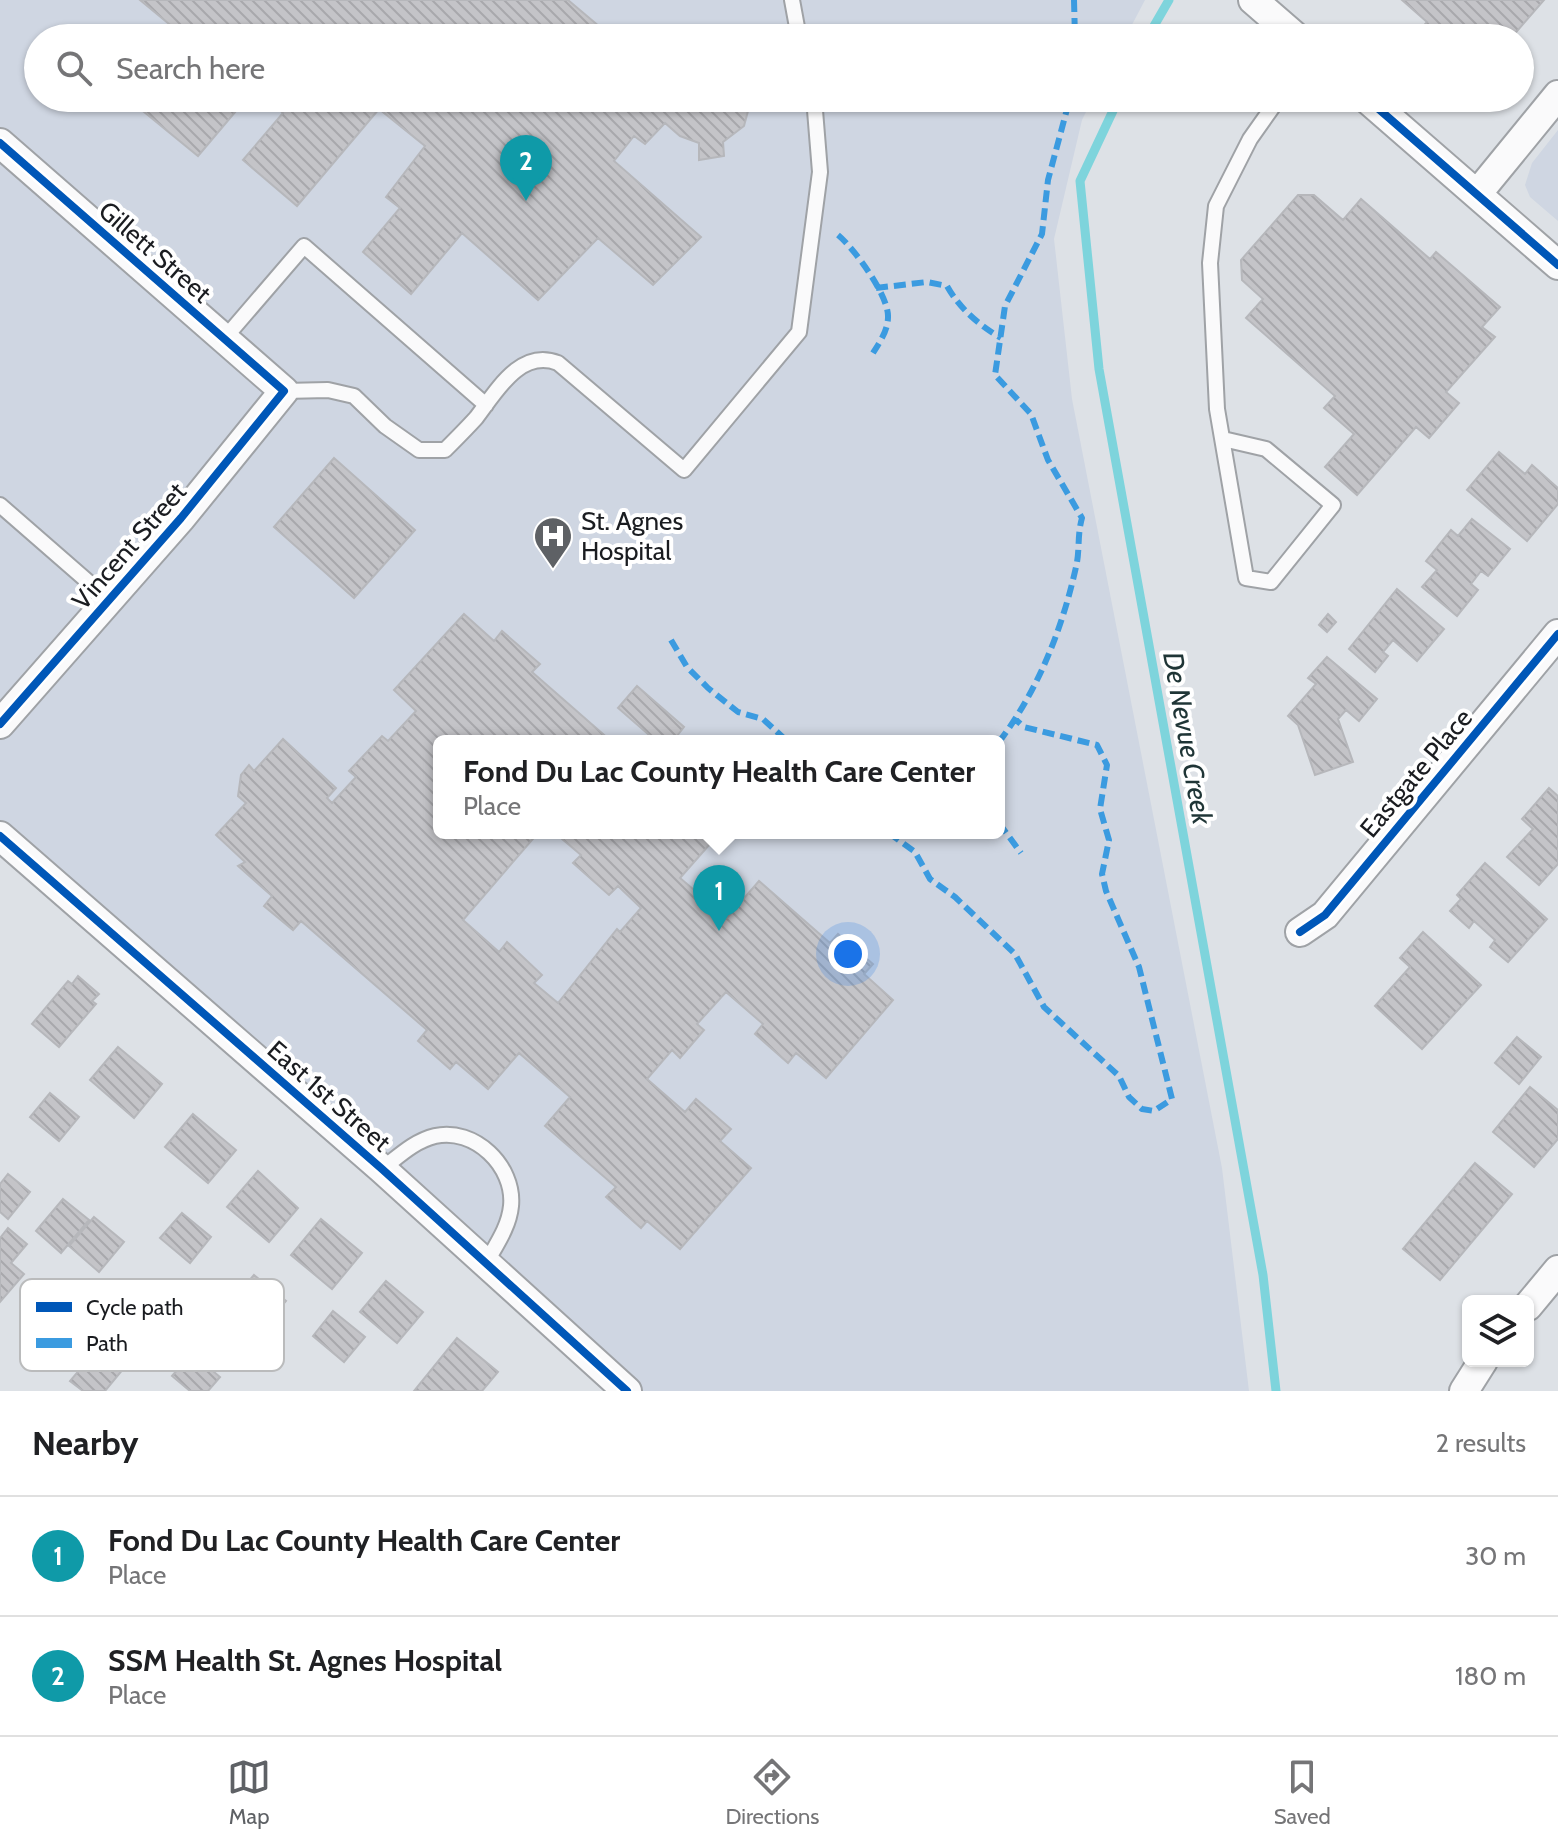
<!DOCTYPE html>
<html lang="en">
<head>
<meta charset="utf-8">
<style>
	body { margin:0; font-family:Cabin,sans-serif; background:#f6f6f6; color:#202124 }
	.controls { position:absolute; right:24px; bottom:24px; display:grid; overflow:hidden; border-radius:12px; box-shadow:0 2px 6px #0004 }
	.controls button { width:72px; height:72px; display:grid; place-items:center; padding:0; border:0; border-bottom:2px solid #e0e0e0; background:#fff; color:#202124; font:40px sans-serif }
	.you { position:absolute; left:848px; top:954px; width:28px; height:28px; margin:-20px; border:6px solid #fff; border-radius:50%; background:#1a73e8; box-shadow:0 0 0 12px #1a73e833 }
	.badge { display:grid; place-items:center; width:52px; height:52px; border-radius:50%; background:#5e6165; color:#fff; font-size:26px; font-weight:700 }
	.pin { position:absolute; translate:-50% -66px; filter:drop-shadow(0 2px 4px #0008) }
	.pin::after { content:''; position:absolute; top:42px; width:28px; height:24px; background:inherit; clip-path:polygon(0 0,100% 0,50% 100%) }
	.popup { position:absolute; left:433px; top:735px; width:572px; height:104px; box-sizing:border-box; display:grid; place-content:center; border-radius:12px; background:#fff; filter:drop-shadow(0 2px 6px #0005); font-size:26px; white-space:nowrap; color:#757577 }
	.popup b { font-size:30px; color:#202124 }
	.popup::after { content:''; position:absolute; left:50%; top:100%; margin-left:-16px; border:16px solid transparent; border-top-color:#fff }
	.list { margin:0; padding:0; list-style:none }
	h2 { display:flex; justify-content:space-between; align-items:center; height:104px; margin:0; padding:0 32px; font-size:34px }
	h2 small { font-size:26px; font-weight:400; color:#757577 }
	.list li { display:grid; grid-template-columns:52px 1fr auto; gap:24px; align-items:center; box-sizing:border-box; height:120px; padding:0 32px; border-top:2px solid #e0e0e0 }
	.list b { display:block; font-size:30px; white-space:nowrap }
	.list p { margin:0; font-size:26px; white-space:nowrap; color:#757577 }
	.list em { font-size:26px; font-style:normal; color:#757577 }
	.icon { flex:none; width:44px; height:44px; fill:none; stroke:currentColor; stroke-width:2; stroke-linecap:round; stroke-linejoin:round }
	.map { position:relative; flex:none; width:1558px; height:1391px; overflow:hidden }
	.search { position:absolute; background:#fff; box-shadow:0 2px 6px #0004; left:24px; right:24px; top:24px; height:88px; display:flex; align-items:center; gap:20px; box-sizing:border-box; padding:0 28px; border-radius:44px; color:#757577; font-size:30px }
	.sheet { height:344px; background:#fff }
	nav { display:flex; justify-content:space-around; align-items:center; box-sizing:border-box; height:112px; border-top:2px solid #e0e0e0; background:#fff; font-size:22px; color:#757577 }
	nav a { display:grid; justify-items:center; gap:4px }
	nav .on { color:#5e6165 }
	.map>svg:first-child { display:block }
	.built { fill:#cfd6e2; fill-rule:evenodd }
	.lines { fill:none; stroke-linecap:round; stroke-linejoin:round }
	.stream { stroke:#7ed4dc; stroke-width:9 }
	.building { fill:url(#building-back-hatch); stroke:#b6b7bb; stroke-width:2 }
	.service-casing { stroke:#9fa2a6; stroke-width:18 }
	.minor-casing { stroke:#9fa2a6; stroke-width:32 }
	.service { stroke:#fafafb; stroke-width:14 }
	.minor { stroke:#fafafb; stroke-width:28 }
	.quiet { stroke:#3b9be0; stroke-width:6; stroke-dasharray:12 6; stroke-linecap:butt }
	.cycleway-casing { stroke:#fff; stroke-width:13 }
	.cycleway { stroke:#0057b8; stroke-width:8 }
	.labels { text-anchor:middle; stroke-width:8; stroke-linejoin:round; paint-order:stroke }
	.street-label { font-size:26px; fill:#1a1c20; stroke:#fff }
	.poi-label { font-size:26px; fill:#1a1c20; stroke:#fff; text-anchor:start }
	.water-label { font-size:28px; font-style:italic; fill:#1f3536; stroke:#fff }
	.key { fill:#fff; stroke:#babbbc; stroke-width:2 }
	.key-label { font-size:22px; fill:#1a1c20 }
</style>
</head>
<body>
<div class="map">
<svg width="1558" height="1391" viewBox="0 0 1558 1391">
	<defs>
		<pattern id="building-back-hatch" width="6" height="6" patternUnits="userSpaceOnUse" patternTransform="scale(2)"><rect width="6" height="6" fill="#c4c4c8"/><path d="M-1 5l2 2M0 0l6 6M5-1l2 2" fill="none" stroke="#a8a8ac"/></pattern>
	</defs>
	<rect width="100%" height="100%" fill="#dde1e6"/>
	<path class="built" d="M0,0h1145l-20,38h-1087v60h1055l-11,22 -28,119 18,160 150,769 27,223h-622l-627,-555zM439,741h560v92h-560z
		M1558,130v91l-28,-24 -5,-12 7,-22z"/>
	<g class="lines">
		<path class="stream" d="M1147,38l22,-38
			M1119,98l-39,83 19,188 164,906 13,116"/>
	</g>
	<path class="building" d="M140,0h428l45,38h-427z
		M1402,0h142l-33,38h-98l14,-16z
		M127,98h120l-49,58z
		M265,98h489l1,13h-7l-4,15 -21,16 1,14 -25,4v-17l-19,-7 -15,-13 -20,21 -11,-8 -20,25 87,76 -48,48 -55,-47 -60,62 -76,-67 -51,61 -48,-42 37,-44 -14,-11 39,-51 -46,-37 -82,97 -54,-46 40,-47z
		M1298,195h16l29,25 18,-21 69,60 6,-7 64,55 -18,20 13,10 -49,55 13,11 -30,35 -13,-11 -59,68 -32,-28 29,-33 -30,-26 11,-12 -89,-78 17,-19 -21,-19 -1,-20z
		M1499,452l26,22 7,-9 26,23v16l-31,37 -60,-51z
		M334,458l81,72 -61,68 -80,-71z
		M1472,519l38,30 -22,27 -7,-5 -10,13 7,6 -21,26 -35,-29 15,-17 -11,-9 25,-31 7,6z
		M1397,589l47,40 -27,32 -24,-21 -10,12 5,4 -13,16 -26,-23z
		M464,614l30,27 8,-10 38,33 -8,8 79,69h-172v92h99l-75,87 36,32 8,-10 35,33 -8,8 24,20 59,-74 3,3 21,-24 -23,-22 -9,9 -36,-32 8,-8 -26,-22h159l3,3 -37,42 47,40 32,-37 71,62 8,-9 35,30 -9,10 29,26 -67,78 -30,-25 -8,10 -33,-29 8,-10 -37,-32 -29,32 7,6 -24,28 -8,-8 -25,29 38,33 11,-13 35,30 -11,12 31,27 -71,81 -33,-28 -6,7 -35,-31 10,-10 -71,-61 25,-29 -51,-44 -31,36 -32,-27 -6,7 -32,-28 9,-11 -126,-109 -8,9 -29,-24 8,-10 -34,-30 7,-4 -29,-27 30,-32 -8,-7 3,-21 8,-10 5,6 29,-32 53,49 -9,10 5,5 24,-26 -7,-6 33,-35 6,5 28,-30 -22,-21z
		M1328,614l8,8 -9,10 -8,-7z
		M1327,657l50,42 -18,22 -13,-11 -8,9 15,43 -38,13 -17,-50 -10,-9 28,-32 -8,-6z
		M637,686l47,41 -11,14h-17l-38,-33z
		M1549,788l9,8v68l-19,21 -32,-28 26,-28 -11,-10z
		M1485,863l62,56 -39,43 -18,-15 5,-7 -21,-19 -5,7 -19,-17 11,-12 -4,-4z
		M1423,932l58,53 -59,64 -47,-43 35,-39 -10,-9z
		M78,976l21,18 -7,7 4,3 -37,43 -27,-23 36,-43 4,3z
		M1517,1037l24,20 -22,27 -24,-21z
		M118,1047l44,37 -28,34 -44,-38z
		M1530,1087l28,23v29l-24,28 -41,-35z
		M50,1093l29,24 -20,24 -29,-24z
		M193,1114l43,36 -28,33 -43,-36z
		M1475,1163l37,31 -72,86 -37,-31z
		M258,1171l40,37 -29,34 -42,-35z
		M8,1174l22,18 -22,27 -8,-7v-28z
		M63,1199l26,21 -28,33 -25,-22z
		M182,1213l29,24 -21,26 -30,-25z
		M94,1217l30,25 -25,30 -30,-26z
		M321,1219l41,34 -30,36 -41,-34z
		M8,1228l19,16 -16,19 13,11 -24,28v-64z
		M254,1275l32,26 -24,29 -32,-27z
		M386,1281l37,31 -26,31 -37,-31z
		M50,1287l38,31 -25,29 -37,-31z
		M177,1289l33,28 -22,26 -33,-27z
		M333,1311l32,26 -21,25 -31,-26z
		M109,1335l25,21 -29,35h-22l-13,-10z
		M457,1338l41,34 -16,19h-68z
		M192,1353l28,24 -12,14h-18l-18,-15z"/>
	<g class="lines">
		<defs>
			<path id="service" d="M792,0l7,38
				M224,339l80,-93 182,159
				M284,391l44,-1 26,6 31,30 34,24h26c10,-10 21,-21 31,-32 20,-26 44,-70 82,-55l126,107 115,-138 21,-160 -6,-74
				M1223,439l43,10 67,56 -62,77 -25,-4 -29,-169 -7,-146 6,-57 34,-67 29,-41
				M0,505l109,95
				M382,1169c16,-12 32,-28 53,-33 39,-9 80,30 76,70 -2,21 -15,39 -25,57"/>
			<path id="minor" d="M1253,0l44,38
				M1366,98l192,167
				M0,143l284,248 -103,127 -181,206
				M1477,194l81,-99
				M0,836l382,333 245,222
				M1300,932l25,-17 233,-281
				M1528,1306l30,-36
				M1464,1391l19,-30"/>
		</defs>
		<use href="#service" class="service-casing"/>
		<use href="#minor" class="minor-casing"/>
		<use href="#service" class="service"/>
		<use href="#minor" class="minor"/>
		<path class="quiet" d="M1074,0l1,38
			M838,235c16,13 51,61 50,82 0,13 -8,25 -15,36
			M876,288l51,-6 20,4c13,23 32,39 54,52
			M671,640l16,27 21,21 30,24 25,7 24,22
			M999,742c39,-52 63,-112 77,-175 4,-16 1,-32 6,-49l-34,-58 -17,-46 -36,-39 10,-69 37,-72 6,-54 22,-82
			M999,823l22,30
			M889,833l26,19 15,27 25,18 60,57 29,53 75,69 10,21 13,12 12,2 18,-12 -33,-132 -33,-76 -4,-17 7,-34 -9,-31 7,-44 -10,-20 -73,-18 -8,-7"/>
		<defs>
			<path id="cycleway" d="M1366,98l192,167
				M0,143l284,248 -103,127 -181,206
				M0,836l382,333 245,222
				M1300,932l25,-17 233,-281"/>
		</defs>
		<use href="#cycleway" class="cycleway-casing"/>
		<use href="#cycleway" class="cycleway"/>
	</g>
	<defs>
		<symbol id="hospital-pin" viewBox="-11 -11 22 30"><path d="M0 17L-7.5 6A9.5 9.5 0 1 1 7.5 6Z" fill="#5e6165" stroke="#fff"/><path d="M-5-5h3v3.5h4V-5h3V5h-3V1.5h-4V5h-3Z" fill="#fff"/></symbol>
	</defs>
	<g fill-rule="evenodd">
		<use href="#hospital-pin" x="531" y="514" width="44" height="60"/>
	</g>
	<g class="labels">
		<g class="street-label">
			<text transform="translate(155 252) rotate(41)" y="9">Gillett Street</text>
			<text transform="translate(129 546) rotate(-49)" y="9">Vincent Street</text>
			<text transform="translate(1416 773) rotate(-50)" y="9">Eastgate Place</text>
			<text transform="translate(329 1096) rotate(41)" y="9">East 1st Street</text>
		</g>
		<g class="poi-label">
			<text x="581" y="530">St. Agnes<tspan x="581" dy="30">Hospital</tspan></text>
		</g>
		<g class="water-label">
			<text transform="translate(1188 738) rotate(80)" y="10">De Nevue Creek</text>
		</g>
	</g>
	<rect x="20" y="1279" width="264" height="92" rx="12" class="key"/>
	<rect x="36" y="1302" width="36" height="10" fill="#0057b8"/>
	<rect x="36" y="1338" width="36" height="10" fill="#3b9be0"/>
	<g class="key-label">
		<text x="86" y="1315">Cycle path</text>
		<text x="86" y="1351">Path</text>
	</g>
</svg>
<div class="controls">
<button><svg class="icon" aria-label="layers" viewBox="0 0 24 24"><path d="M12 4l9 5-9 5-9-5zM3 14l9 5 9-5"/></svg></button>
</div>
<div class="you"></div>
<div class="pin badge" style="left:719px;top:931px;background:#0f9aa8">1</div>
<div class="popup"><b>Fond Du Lac County Health Care Center</b>Place</div>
<div class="pin badge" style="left:526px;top:201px;background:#0f9aa8">2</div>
<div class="search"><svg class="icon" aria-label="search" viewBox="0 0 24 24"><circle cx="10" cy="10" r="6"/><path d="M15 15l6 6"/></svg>Search here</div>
</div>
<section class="sheet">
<h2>Nearby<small>2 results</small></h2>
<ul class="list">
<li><span class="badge" style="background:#0f9aa8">1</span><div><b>Fond Du Lac County Health Care Center</b><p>Place</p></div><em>30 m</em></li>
<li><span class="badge" style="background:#0f9aa8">2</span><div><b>SSM Health St. Agnes Hospital</b><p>Place</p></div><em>180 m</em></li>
</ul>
</section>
<nav>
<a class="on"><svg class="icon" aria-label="map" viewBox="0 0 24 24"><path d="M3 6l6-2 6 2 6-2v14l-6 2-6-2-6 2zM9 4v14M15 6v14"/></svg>Map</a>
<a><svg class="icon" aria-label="directions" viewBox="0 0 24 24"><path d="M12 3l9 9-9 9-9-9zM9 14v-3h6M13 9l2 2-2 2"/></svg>Directions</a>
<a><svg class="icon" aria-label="saved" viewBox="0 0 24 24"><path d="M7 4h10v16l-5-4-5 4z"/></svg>Saved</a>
</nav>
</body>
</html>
